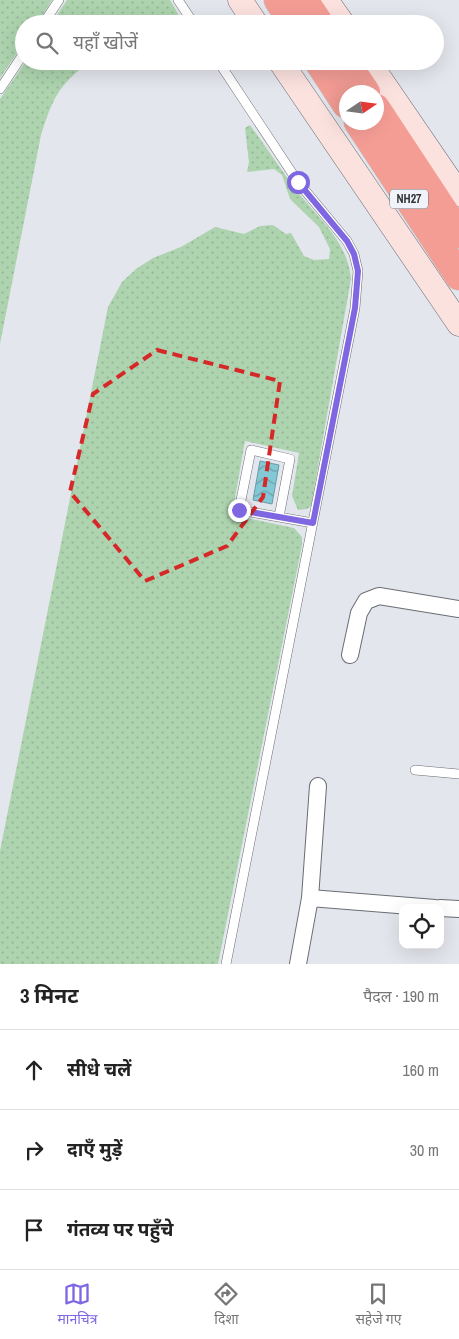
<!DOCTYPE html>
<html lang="hi">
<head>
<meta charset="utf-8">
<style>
	body { margin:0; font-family:"Archivo Narrow","Noto Sans Devanagari",sans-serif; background:#f6f6f6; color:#222 }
	.controls { position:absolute; right:15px; bottom:15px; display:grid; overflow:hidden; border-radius:10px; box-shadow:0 5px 20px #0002 }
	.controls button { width:45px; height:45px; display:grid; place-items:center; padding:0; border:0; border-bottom:1px solid #e0e0e0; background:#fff; color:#222; font:25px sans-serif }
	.compass { position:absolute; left:339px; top:85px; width:45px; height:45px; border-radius:50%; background:#fff; box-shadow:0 5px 20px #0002; rotate:77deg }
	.stop { position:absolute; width:15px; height:15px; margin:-11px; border:4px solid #7f67e2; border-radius:50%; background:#fff }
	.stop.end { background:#7f67e2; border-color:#fff; box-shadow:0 1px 5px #0008 }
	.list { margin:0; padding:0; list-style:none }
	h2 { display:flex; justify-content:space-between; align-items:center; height:65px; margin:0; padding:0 20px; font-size:21px }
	h2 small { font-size:16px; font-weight:400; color:#767676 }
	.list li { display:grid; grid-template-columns:32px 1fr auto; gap:15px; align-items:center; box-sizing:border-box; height:80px; padding:0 20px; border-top:1px solid #e0e0e0 }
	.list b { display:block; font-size:19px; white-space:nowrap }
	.list em { font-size:16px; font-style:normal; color:#767676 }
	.icon { flex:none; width:28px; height:28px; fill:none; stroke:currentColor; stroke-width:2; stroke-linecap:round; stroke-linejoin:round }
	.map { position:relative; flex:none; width:459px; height:964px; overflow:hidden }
	.search { position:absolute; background:#fff; box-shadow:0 5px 20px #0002; left:15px; right:15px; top:15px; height:55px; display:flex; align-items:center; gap:12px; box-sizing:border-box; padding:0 18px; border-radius:28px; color:#767676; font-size:19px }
	.sheet { height:305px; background:#fff }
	nav { display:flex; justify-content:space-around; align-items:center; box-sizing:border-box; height:70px; border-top:1px solid #e0e0e0; background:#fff; font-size:14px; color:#767676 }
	nav a { display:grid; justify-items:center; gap:2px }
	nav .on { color:#7f67e2 }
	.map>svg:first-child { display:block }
	.grass { fill:url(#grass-dots) }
	.water { fill:url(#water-waves); stroke:#6a9ba5 }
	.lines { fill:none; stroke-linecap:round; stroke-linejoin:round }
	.lane-casing { stroke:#6a6d73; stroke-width:10 }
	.street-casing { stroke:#6a6d73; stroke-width:18 }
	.secondary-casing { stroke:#6a6d73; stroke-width:25 }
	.highway-casing { stroke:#c5c6c6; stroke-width:29 }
	.lane { stroke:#fff; stroke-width:9 }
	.street { stroke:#fff; stroke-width:16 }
	.secondary { stroke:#fce2df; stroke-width:24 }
	.highway { stroke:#f49d95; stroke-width:28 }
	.route { stroke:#7f67e2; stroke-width:6 }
	.marked { fill:none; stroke:#d62828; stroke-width:4; stroke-dasharray:10 6; stroke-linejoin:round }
	.labels { text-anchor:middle; stroke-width:4; stroke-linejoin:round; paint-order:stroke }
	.shield { fill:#f1f3fa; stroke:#6b6c70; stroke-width:1 }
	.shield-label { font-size:12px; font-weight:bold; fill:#313235 }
</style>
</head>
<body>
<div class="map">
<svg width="459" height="964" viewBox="0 0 459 964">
	<defs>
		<pattern id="grass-dots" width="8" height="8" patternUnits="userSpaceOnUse" patternTransform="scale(1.25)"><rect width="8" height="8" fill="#add4ae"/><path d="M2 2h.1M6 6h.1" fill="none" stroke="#95b696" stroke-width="1.8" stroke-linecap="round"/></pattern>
		<pattern id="water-waves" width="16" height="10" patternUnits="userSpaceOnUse" patternTransform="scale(1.25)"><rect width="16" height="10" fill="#83c8d5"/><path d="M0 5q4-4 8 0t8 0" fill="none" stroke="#6ca3ae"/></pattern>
	</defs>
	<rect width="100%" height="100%" fill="#e4e6ed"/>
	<path class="grass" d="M0,0h52l-15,24h-13v19l-24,35z
		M67,0h103l14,24h-133z
		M26,61h65c-33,24 -38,37 -50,74l-41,209v-245z
		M250,125c16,22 31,45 48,67 21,27 50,50 53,87l-40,227 -4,3 -9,1 -6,-14 7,-43 -54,-12 -13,74 62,13 8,9v8l-84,419h-218v-113l108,-544 14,-25 14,-13 17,-11 28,-11 34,-20 29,7 16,-8 13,-1 13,9 5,-1 13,23 10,4 15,-1 1,-10 -11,-22 -29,-28 -8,-24 -8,-6 -27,3 2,-10 -4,-34z"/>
	<path class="water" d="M260,461l19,4 -7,39 -19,-4z"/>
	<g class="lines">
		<defs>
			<path id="lane" d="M178,0l16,24
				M43,24l16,-24
				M218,61l80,121 49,59 7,13 4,17 -3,37 -129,656
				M0,89l24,-36
				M279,517l11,-58 -39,-9 -12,60 74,13
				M415,770l44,4"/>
			<path id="street" d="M350,655l9,-42 7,-12 13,-5 80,13
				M310,898l125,10
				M440,908l19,1
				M298,964l12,-66 8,-112"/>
			<path id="secondary" d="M240,0l16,24
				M326,0l17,24
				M280,61l179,263
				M368,61l91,133"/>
			<path id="highway" d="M278,0l16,24
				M304,0l16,24
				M318,61l28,43
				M345,61l21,31
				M376,108l83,126
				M358,122l101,154"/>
		</defs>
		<use href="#lane" class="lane-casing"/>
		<use href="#street" class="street-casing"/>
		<use href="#secondary" class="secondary-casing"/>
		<use href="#highway" class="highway-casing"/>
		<use href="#lane" class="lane"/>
		<use href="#street" class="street"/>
		<use href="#secondary" class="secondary"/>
		<use href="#highway" class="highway"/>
	</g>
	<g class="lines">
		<path class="route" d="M239,510l74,13 42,-215 3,-37 -4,-17 -7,-13 -49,-59"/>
	</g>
	<path class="marked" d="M157,350l123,31 -17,116 -36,49 -82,35 -75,-89 23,-98z"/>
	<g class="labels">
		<rect class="shield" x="390" y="189.5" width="38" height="19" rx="4"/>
		<g class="shield-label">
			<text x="409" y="203">NH27</text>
		</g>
	</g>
</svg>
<div class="controls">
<button><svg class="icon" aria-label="locate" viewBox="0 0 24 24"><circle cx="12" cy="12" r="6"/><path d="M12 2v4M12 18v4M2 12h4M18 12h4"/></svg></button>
</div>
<svg class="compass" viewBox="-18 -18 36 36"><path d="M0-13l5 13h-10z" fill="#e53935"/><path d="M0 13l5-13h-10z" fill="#767676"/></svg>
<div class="stop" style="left:298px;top:182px"></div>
<div class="stop end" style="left:239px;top:510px"></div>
<div class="search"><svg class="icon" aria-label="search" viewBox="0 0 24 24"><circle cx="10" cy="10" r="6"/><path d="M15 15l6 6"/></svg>यहाँ खोजें</div>
</div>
<section class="sheet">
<h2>3 मिनट<small>पैदल · 190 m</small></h2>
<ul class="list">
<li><svg class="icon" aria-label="ahead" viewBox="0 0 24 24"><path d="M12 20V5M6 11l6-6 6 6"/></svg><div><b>सीधे चलें</b></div><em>160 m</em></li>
<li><svg class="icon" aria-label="right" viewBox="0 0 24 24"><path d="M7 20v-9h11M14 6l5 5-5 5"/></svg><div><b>दाएँ मुड़ें</b></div><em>30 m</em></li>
<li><svg class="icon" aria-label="arrive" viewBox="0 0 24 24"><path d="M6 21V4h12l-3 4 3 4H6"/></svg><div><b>गंतव्य पर पहुँचे</b></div></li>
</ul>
</section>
<nav>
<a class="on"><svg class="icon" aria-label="map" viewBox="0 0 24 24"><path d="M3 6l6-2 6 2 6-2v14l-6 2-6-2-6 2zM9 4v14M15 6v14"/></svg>मानचित्र</a>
<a><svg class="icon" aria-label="directions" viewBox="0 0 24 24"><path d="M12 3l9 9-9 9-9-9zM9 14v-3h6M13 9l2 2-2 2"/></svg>दिशा</a>
<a><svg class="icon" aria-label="saved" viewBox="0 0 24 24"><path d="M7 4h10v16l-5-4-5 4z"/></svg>सहेजे गए</a>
</nav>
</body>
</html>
